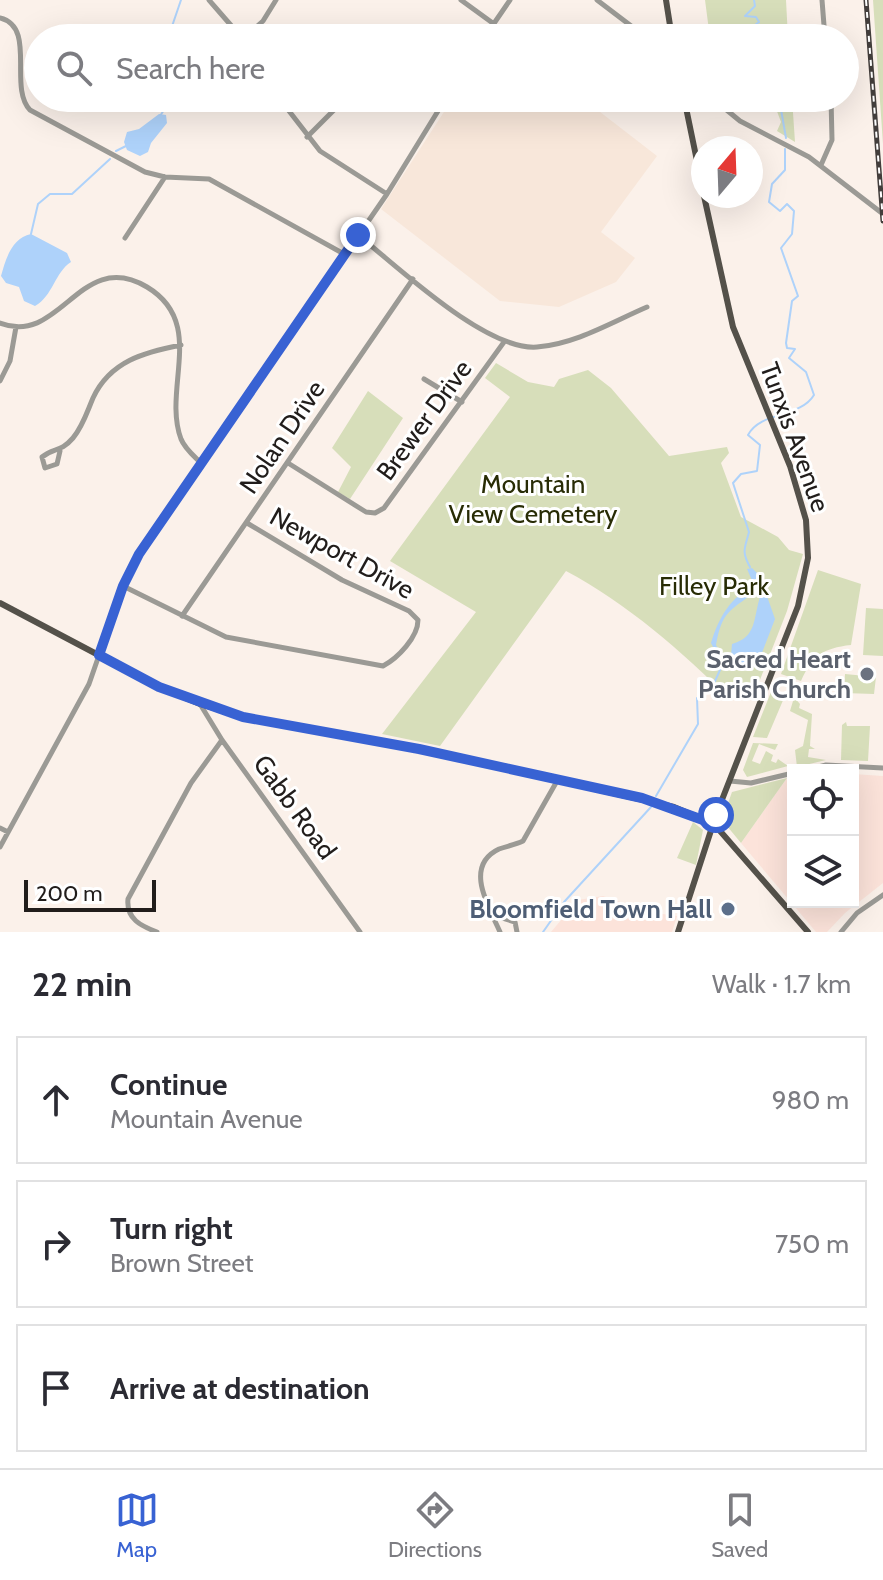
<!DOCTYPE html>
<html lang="en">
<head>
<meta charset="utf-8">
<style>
	body { margin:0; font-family:Cabin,sans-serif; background:#f7f7f7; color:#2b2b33 }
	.controls { position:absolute; right:24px; bottom:24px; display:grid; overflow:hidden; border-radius:0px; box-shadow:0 8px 32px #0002 }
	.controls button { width:72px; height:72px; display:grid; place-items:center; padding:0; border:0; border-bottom:2px solid #e1e1e2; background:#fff; color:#2b2b33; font:40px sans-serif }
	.compass { position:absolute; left:691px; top:136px; width:72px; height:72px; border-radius:50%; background:#fff; box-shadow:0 8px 32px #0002; rotate:19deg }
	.scale { position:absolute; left:24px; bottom:20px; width:132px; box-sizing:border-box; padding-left:8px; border:4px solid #211d1b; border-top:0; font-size:22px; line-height:28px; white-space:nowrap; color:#211d1b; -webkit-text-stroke:6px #fff; paint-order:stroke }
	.stop { position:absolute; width:24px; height:24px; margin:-18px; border:6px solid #3862d3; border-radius:50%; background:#fff }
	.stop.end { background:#3862d3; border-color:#fff; box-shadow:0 2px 8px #0008 }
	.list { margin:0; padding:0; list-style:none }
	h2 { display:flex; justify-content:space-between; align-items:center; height:104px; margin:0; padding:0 32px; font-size:34px }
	h2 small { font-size:26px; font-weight:400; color:#7c7c81 }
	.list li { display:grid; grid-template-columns:52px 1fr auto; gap:24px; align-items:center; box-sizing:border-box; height:128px; margin:0 16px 16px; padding:0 16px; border:2px solid #e1e1e2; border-radius:0px }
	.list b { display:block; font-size:30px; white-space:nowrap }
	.list p { margin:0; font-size:26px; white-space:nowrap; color:#7c7c81 }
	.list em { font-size:26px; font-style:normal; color:#7c7c81 }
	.icon { flex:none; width:44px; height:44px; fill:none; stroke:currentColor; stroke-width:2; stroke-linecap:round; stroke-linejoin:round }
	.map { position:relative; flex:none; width:883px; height:932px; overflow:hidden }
	.search { position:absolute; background:#fff; box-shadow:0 8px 32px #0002; left:24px; right:24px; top:24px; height:88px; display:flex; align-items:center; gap:20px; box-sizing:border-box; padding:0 28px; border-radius:44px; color:#7c7c81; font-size:30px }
	.sheet { height:536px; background:#fff }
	nav { display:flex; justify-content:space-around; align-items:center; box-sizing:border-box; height:112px; border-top:2px solid #e1e1e2; background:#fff; font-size:22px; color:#7c7c81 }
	nav a { display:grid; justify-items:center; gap:4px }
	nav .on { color:#3862d3 }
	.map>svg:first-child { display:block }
	.commercial { fill:#fce3da }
	.built { fill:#f8e7da }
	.green { fill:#d7deba }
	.water { fill:#aed2fa; fill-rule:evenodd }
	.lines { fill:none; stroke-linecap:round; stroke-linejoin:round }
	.stream { stroke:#aed2fa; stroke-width:2 }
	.minor { stroke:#9b9a95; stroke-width:5 }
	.major { stroke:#54514a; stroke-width:6 }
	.rail-casing { stroke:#433e3c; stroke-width:5 }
	.rail { stroke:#fff; stroke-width:2; stroke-dasharray:6; stroke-linecap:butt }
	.route { stroke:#3862d3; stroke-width:10 }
	.worship-dot { fill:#6b7280; stroke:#fff; stroke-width:3 }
	.service-dot { fill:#5c6f8a; stroke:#fff; stroke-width:3 }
	.labels { text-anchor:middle; stroke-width:6; stroke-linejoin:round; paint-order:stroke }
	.street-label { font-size:26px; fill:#211d1b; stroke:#fff }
	.park-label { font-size:26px; fill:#282c05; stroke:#fff }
	.worship-label { font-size:26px; font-weight:bold; fill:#5b616d; stroke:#fff; text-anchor:end }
	.service-label { font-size:26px; font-weight:bold; fill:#4e5e75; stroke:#fff; text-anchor:end }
</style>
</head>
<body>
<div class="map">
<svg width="883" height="932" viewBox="0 0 883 932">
	<rect width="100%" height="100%" fill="#fbf1ea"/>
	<path class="commercial" d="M853,774l30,2v107l-38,30 -18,19h-11l-75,-89 46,-65h6v124h60z
		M603,896l46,16 28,4 -5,16h-121l27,-32z"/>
	<path class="built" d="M453,98h129l75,58 -56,76 34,26 -19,24 -57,25 -59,-6 -119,-92z"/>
	<path class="green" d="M705,0h81l2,38h-78z
		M873,0h10v144z
		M772,98h20l3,44 -18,-11 4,-9z
		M496,363l32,19 26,5 5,-8 29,-9 23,18 58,68 58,-9 2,6 -8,10 20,54 37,20 11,13 14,4 -16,57 -31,79 -18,-9 -7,19c-50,-49 -103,-96 -165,-129l-126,175 -58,-12 94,-122 -86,-51 120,-164 -25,-19z
		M368,391l35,27 -53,81 -12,-7 13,-25 -19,-19z
		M818,570l43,14 -10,61c-28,3 -39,11 -50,36l-20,-7z
		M866,608l17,1v47l-20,-1z
		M845,674l31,3 -2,17 -30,-1z
		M773,687l7,1 -2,6 10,4 4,-3 8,9 -1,4 13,6 -2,32 5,3h-6l-1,8 18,3 -29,7 -2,-17 8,-4 5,-26 -18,-9 3,-10 -9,-3 -17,40 -14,-1z
		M846,722l1,4h23l-2,35 -27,-1 1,-35z
		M753,743l25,1 -3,6 -16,-6 -7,17 8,3 6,-13 7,4 -2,6 5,2 2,-4 10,7 -41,11 -4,-7z
		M787,778l-46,65 -19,-23 10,-28z
		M693,822l10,8 -7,35 -19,-7z"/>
	<path class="water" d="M159,114l7,1 1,8 -16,20 -3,9 -8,4 -13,-6 -3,-8 3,-10 12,-3z
		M31,234l36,19 4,9c-16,10 -18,34 -36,44l-11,-5 -5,-14 -13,-4 -5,-7c5,-18 11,-38 30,-42z
		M752,568l8,8 15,43 -15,39 -16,9 -6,-1 -5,-8 -13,3 -9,-18c8,-26 19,-45 43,-58l-7,-16zM754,593l6,4c-7,22 -3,40 -28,47l-1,11 -8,3 -7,-13c6,-33 13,-34 38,-52z"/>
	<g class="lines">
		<path class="stream" d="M754,0l1,6 -10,10 11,1 3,5 -12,9 25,7
			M168,38l13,-38
			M779,98l7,40
			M160,116l12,-18
			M116,151l10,-5
			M31,234l7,-30 12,-10h22l38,-35
			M750,567c-9,-16 -5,-19 -1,-35l-16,-49 8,-9 16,-3 3,-26 -12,-10c13,-24 52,-17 66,-40l-8,-23 -17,-14 6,-9 -8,-1 -1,-5 6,-42 6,-5 -17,-48 11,-14 2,-23 -7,-7 -7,7 -11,-9 3,-18 13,-14v-21
			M656,796l42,-72 -1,-26 14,-8 13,-29
			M543,932l21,-30 87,-95"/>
		<path class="minor" d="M209,0l33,38
			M461,0l33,24
			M597,0l50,38
			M822,0l3,38
			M0,18c37,9 8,69 30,92l115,62 20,5 44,2 135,75
			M244,38l19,-17 13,-21
			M484,38l26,-38
			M279,98l41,53 67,43
			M712,98l28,23 69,36 74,57
			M307,137l39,-39
			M821,165l11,-25 -1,-42
			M358,235c40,32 128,116 179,112 39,-3 75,-25 110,-40
			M125,238l40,-61
			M0,323c61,24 80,-76 147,-36 60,36 15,101 34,152 4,10 13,17 20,24
			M424,379l38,23
			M0,381l10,-20 6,-34
			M60,451l-3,13 -12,4 -3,-11c12,-10 18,-4 31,-19 10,-12 14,-26 20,-40 17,-37 52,-46 88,-53
			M288,463l78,49 9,1 9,-5 120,-166
			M123,586l103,51 157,29c15,-8 35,-29 35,-46l-9,-9 -67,-31 -95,-57
			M182,616l231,-337
			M200,704l22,36 138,192
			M807,770l19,-5 57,3
			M730,781l21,2 42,-10
			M0,828l8,4
			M0,847l89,-163 34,-98 16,-32 248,-360 59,-96
			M496,916l19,6 2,10
			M157,932c-16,-6 -31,-13 -29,-33l63,-116 31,-43
			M500,932c-11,-25 -37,-66 -1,-83 8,-3 16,-4 24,-8l34,-60
			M841,932l16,-19 26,-18"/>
		<path class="major" d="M666,0l6,38
			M684,98l19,92
			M0,603l159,84 41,17 43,13 176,32 255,58 40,17 94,108
			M678,932l38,-117 82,-209 10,-48 -2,-38 -16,-54 -57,-139 -29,-131"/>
		<defs>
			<path id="rail" d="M866,0l17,221"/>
		</defs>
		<use href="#rail" class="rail-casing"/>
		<use href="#rail" class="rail"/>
	</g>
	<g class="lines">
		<path class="route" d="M358,235l-219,319 -16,32 -24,69 60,32 84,30 176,32 223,49 72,26 2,-9"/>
	</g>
	<circle class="worship-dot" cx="867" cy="674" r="8"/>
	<circle class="service-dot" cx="728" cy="909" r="8"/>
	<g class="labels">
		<g class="street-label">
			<text transform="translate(424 420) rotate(-54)" y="9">Brewer Drive</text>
			<text transform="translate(282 437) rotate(-56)" y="9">Nolan Drive</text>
			<text transform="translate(795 437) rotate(70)" y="9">Tunxis Avenue</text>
			<text transform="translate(342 553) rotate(29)" y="9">Newport Drive</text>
			<text transform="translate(295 807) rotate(54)" y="9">Gabb Road</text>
		</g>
		<g class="park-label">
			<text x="533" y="493">Mountain<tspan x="533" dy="30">View Cemetery</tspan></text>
			<text x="714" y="595">Filley Park</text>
		</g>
		<g class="worship-label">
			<text x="851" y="668">Sacred Heart<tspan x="851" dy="30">Parish Church</tspan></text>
		</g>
		<g class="service-label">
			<text x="712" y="918">Bloomfield Town Hall</text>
		</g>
	</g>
</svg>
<div class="controls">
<button><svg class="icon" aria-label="locate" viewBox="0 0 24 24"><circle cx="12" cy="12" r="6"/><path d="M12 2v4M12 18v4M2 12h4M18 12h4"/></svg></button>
<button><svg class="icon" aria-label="layers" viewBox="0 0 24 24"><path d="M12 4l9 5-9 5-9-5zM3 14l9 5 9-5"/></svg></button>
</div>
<svg class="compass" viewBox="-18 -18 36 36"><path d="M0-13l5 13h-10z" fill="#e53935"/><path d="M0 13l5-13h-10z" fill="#7c7c81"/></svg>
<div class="scale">200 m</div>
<div class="stop" style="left:716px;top:815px"></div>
<div class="stop end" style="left:358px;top:235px"></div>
<div class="search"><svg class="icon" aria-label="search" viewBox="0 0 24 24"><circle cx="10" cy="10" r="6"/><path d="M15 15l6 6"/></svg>Search here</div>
</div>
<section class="sheet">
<h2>22 min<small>Walk · 1.7 km</small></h2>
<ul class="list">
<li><svg class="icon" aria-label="ahead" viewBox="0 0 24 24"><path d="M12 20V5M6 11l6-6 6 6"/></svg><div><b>Continue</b><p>Mountain Avenue</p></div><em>980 m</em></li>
<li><svg class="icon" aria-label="right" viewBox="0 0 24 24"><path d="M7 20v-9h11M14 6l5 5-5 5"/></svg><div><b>Turn right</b><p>Brown Street</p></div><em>750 m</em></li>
<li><svg class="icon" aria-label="arrive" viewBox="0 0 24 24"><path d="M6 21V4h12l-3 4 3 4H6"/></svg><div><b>Arrive at destination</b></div></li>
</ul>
</section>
<nav>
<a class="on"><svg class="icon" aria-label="map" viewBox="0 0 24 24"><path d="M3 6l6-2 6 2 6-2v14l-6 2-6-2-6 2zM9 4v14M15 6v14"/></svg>Map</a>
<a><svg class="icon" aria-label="directions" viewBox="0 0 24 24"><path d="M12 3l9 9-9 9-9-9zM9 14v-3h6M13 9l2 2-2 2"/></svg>Directions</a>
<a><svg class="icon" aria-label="saved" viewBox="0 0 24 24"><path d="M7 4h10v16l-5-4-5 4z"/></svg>Saved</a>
</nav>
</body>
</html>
